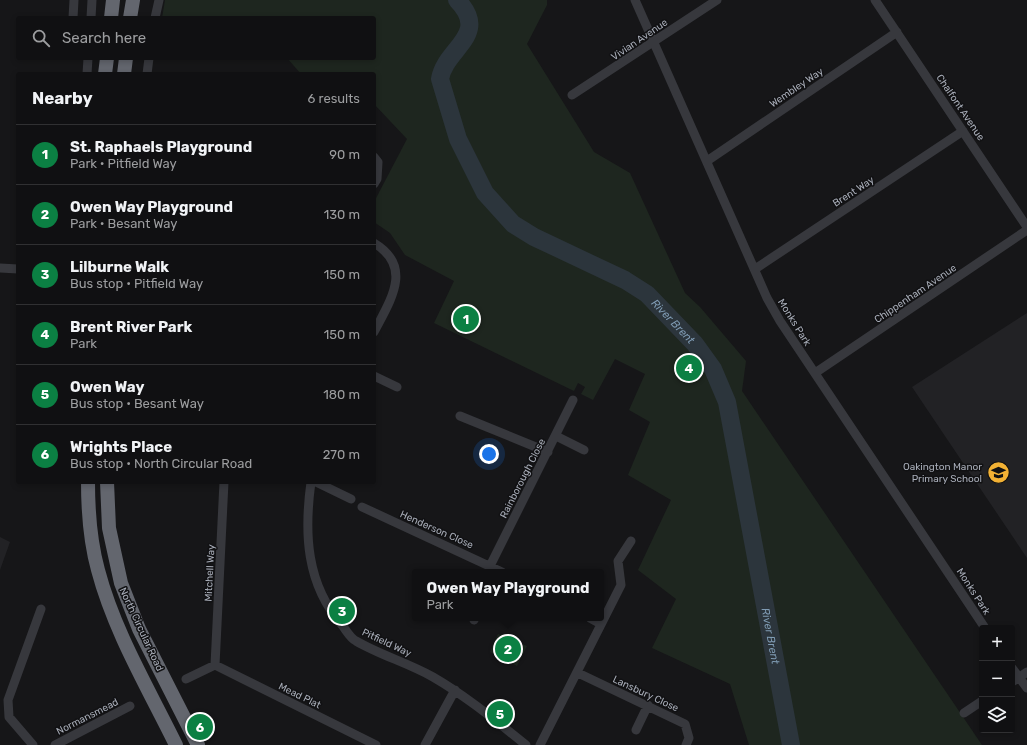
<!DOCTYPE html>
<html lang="en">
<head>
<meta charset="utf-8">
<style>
	body { margin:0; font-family:Rubik,sans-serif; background:#1e1e20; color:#f1f3f6 }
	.controls { position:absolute; right:12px; bottom:12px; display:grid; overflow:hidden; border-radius:4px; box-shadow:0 2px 6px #0003 }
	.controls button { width:36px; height:36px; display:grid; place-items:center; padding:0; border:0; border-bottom:1px solid #303032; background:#101012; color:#f1f3f6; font:20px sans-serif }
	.you { position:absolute; left:489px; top:454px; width:14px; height:14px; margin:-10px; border:3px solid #fff; border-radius:50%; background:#1a73e8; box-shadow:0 0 0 6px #1a73e833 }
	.badge { display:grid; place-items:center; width:26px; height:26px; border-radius:50%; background:#0b8043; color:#fff; font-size:13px; font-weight:700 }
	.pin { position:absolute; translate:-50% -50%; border:2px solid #fff; box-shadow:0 1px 4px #0006 }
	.popup { position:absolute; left:412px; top:569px; width:192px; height:52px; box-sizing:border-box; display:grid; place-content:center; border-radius:4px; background:#101012; filter:drop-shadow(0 1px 3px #0005); font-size:13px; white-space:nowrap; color:#9c9d9f }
	.popup b { font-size:15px; color:#f1f3f6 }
	.popup::after { content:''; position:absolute; left:50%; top:100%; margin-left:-8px; border:8px solid transparent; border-top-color:#101012 }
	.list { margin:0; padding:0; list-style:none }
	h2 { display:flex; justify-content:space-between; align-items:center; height:52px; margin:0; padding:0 16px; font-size:17px }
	h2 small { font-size:13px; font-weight:400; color:#9c9d9f }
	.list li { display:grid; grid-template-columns:26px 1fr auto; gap:12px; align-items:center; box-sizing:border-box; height:60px; padding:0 16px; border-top:1px solid #303032 }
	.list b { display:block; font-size:15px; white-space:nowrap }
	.list p { margin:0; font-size:13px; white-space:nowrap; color:#9c9d9f }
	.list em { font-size:13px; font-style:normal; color:#9c9d9f }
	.icon { flex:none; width:22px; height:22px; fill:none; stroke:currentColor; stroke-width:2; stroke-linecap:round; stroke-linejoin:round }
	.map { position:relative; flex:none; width:1027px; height:745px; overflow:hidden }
	.search { position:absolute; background:#101012; box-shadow:0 2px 6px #0003; left:16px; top:16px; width:360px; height:44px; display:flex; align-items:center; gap:10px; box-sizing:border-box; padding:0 14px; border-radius:4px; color:#9c9d9f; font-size:15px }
	.panel { position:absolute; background:#101012; box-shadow:0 2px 6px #0003; left:16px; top:72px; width:360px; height:412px; border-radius:4px }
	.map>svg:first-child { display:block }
	.built { fill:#222225 }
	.green { fill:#1e261f }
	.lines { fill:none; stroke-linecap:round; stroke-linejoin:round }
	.river { stroke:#2c353c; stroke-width:18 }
	.minor { stroke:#37383d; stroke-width:9 }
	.highway { stroke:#63666e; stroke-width:14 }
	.labels { text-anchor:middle; stroke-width:3; stroke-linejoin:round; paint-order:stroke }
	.street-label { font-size:10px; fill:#a8adb8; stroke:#111113 }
	.poi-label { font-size:10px; fill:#a8adb8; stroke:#111113; text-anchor:end }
	.water-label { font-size:11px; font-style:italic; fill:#7f9bb3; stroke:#111113 }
</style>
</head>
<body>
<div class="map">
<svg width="1027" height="745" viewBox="0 0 1027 745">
	<rect width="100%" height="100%" fill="#161618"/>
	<path class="built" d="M1027,313v245l-115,-171z
		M0,537l10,5 -10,28z"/>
	<path class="green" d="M165,0h382v5l-20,39 67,108 36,21 55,120 15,14 46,54 -4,30 240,354h-233l-19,-61 -78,-36 24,-49 -38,-29 33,-70 -43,-25 22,-53 -21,-12 16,-36 -30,-15 -22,41 -12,-6 4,-7 -7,-4 -4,8 -140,-68 20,-42 -49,-26 -15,-22 -16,-11v-20l33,-63 -33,-35v-30h-73l-14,-16h87v-40h-212z
		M498,634l29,12 -10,20 -27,-14z"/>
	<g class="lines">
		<path class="river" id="s1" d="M457,0c34,35 -12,48 -17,79l18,60 27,54 28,31 21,13 91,43 22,14 48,50 18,25 14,33 64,343"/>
		<path class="minor" d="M635,0l132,298 13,23 205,307
			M875,0l152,227
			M73,18l1,-18
			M91,18l1,-18
			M155,18l4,-18
			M87,74l1,-16
			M147,74l2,-16
			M572,95l145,-95
			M374,157l4,5 -1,17 -3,5
			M707,161l190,-129
			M374,243c40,24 16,58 0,89
			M0,268l18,1
			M755,269l208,-138
			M815,373l212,-143
			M374,376l23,11
			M460,416l88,36
			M556,436l28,14
			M311,482c-7,51 -5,102 31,143 4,5 8,13 14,16 24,14 52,22 77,36 33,19 63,44 93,68
			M316,482l35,17
			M362,507l140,65
			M490,566l83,-166
			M590,618l11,6
			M474,620l1,-2
			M215,665l9,-183
			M215,665l161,80
			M1012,668l15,20
			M578,673l107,51 4,14 -3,7
			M186,679l29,-14
			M1012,682l15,-10
			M964,713l18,-12
			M636,730l12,-25
			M33,745l-24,-28 -1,-17 33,-91
			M55,745l75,-39
			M425,745l30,-55
			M540,745l81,-160 -3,-24 13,-20"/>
		<path class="highway" d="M111,18l2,-18
			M130,18l3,-18
			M105,74l2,-16
			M124,74l2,-16
			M88,482c0,29 2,59 10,88 16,61 50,118 78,175
			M107,482l2,46 12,55 18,46 59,116"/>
	</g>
	<defs>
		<symbol id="school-disc" viewBox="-11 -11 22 22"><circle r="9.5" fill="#f2b134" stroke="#111113"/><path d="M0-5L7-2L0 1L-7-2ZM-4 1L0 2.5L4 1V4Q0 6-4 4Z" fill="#111"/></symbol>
	</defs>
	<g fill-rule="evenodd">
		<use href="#school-disc" x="986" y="460" width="25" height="25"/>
	</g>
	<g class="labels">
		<g class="street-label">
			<text transform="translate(639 39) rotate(-34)" y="4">Vivian Avenue</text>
			<text transform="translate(796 87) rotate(-34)" y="4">Wembley Way</text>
			<text transform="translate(961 107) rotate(56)" y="4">Chalfont Avenue</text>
			<text transform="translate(853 191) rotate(-33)" y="4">Brent Way</text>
			<text transform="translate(915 293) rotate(-34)" y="4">Chippenham Avenue</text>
			<text transform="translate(795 322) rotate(58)" y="4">Monks Park</text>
			<text transform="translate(522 478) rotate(-63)" y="4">Rainborough Close</text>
			<text transform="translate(437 529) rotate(24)" y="4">Henderson Close</text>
			<text transform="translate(209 573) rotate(-87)" y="4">Mitchell Way</text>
			<text transform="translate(974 591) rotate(57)" y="4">Monks Park</text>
			<text transform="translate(142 629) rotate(65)" y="4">North Circular Road</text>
			<text transform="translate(387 642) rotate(25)" y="4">Pitfield Way</text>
			<text transform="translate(646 693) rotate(25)" y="4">Lansbury Close</text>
			<text transform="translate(300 695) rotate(26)" y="4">Mead Plat</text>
			<text transform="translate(87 716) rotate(-27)" y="4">Normansmead</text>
		</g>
		<g class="poi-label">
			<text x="982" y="470">Oakington Manor<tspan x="982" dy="12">Primary School</tspan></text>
		</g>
		<g class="water-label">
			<text dy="4" stroke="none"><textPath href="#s1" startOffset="445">River Brent</textPath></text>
			<text dy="4" stroke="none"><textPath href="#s1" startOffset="781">River Brent</textPath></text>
		</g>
	</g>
</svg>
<div class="controls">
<button>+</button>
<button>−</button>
<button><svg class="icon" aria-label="layers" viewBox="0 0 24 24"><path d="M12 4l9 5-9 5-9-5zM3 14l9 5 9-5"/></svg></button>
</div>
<div class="you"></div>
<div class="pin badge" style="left:466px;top:319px">1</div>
<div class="pin badge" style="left:508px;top:649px">2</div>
<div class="popup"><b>Owen Way Playground</b>Park</div>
<div class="pin badge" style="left:342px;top:611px">3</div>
<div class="pin badge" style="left:689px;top:368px">4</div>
<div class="pin badge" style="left:500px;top:714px">5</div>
<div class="pin badge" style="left:200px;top:727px">6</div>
<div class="search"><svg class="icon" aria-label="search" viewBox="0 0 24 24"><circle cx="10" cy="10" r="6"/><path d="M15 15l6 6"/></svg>Search here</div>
<section class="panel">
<h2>Nearby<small>6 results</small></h2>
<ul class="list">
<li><span class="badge">1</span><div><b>St. Raphaels Playground</b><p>Park · Pitfield Way</p></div><em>90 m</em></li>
<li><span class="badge">2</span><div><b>Owen Way Playground</b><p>Park · Besant Way</p></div><em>130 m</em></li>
<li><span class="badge">3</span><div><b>Lilburne Walk</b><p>Bus stop · Pitfield Way</p></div><em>150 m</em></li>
<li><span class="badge">4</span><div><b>Brent River Park</b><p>Park</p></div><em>150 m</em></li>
<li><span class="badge">5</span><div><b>Owen Way</b><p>Bus stop · Besant Way</p></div><em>180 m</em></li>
<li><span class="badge">6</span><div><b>Wrights Place</b><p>Bus stop · North Circular Road</p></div><em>270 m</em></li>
</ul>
</section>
</div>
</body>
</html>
